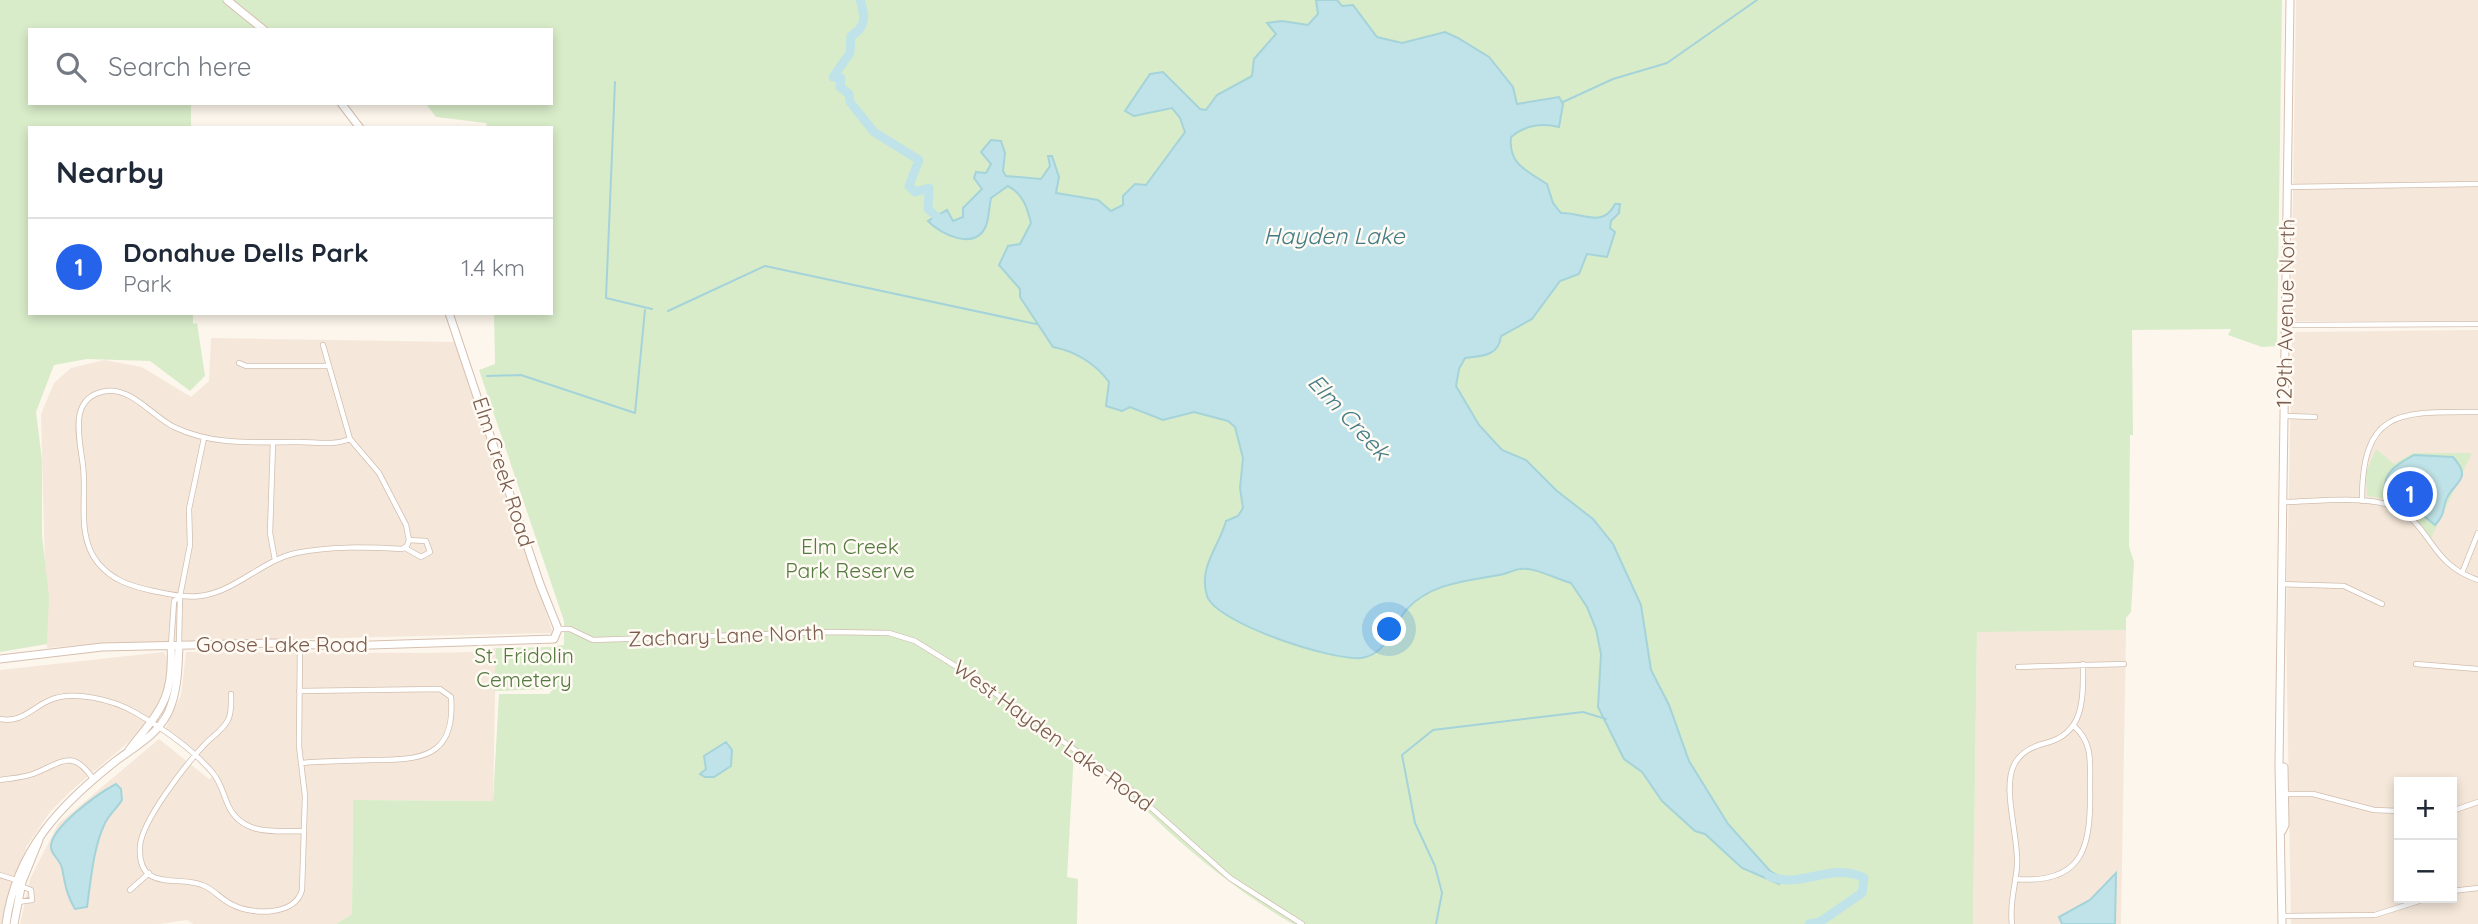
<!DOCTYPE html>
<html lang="en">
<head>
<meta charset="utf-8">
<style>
	body { margin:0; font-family:Quicksand,sans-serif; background:#f6f6f7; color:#1f2937 }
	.controls { position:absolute; right:21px; bottom:21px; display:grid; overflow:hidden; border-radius:0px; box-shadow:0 4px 10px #0003 }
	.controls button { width:63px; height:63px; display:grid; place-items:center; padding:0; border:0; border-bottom:2px solid #e0e1e3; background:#fff; color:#1f2937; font:35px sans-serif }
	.you { position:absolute; left:1390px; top:630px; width:24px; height:24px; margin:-18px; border:5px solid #fff; border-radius:50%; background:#1a73e8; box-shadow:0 0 0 10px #1a73e833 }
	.badge { display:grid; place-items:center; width:46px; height:46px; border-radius:50%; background:#2563eb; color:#fff; font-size:23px; font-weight:700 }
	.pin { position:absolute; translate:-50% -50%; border:4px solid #fff; box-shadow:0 2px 7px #0006 }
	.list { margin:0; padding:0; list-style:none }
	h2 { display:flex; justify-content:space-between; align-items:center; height:91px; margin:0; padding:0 28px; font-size:30px }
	h2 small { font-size:23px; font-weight:400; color:#747a83 }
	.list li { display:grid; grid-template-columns:46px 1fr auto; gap:21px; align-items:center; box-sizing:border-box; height:98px; padding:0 28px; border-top:2px solid #e0e1e3 }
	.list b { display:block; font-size:26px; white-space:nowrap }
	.list p { margin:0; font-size:23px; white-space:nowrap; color:#747a83 }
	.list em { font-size:23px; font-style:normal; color:#747a83 }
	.icon { flex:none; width:38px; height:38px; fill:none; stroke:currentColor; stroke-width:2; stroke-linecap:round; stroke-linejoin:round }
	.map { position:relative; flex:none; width:2478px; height:924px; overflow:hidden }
	.search { position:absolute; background:#fff; box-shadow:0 4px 10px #0003; left:28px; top:28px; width:525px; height:77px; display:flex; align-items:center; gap:18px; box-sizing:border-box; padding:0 24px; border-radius:0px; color:#747a83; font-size:26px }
	.panel { position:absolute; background:#fff; box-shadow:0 4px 10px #0003; left:28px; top:126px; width:525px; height:189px; border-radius:0px }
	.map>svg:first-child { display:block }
	.residential { fill:#f5e8da; fill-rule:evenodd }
	.green { fill:#d8ecc9; fill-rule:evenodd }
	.water { fill:#bfe3e8; stroke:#a5d3da; stroke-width:2 }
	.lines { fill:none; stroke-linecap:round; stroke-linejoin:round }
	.stream { stroke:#a5d3da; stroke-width:2 }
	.river { stroke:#bfe3e8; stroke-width:9 }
	.street-casing { stroke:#d1beb0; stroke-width:6 }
	.secondary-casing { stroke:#d6c0b0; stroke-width:9 }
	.street { stroke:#fff; stroke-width:4.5 }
	.secondary { stroke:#fff; stroke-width:7 }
	.labels { text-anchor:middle; stroke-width:5; stroke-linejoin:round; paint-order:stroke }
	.street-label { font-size:21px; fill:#7a5c4d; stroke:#fffaf3 }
	.park-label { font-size:21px; fill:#537a41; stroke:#fffaf3 }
	.water-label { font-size:23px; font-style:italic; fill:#437c86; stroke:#fffaf3 }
</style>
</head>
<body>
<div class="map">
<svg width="2478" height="924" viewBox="0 0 2478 924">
	<rect width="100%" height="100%" fill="#fdf6ec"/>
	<path class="residential" d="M2296,0h182v321h-182l-5,-4z
		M2478,330v594h-187l-5,-299 6,-290 5,-3zM2399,782h53v116h-53z
		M211,338l245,4 97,291 -462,11 -44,4 -6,-234 13,-31 17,-15 33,-8 38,7 49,30 18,-16z
		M2126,630l-5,294h-148l4,-293z
		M496,648l-3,153 -140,-1 -1,114 -16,10h-143l-6,-4 -28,4h-139l10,-45 28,-55 101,-85 50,40 10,-5 -54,-45 16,-34 5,-43 242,1 44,-1z
		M164,652l4,9 -2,27 -13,29 -17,19 -64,54 -22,22 -23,34 -19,49 -5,29h-3v-254z"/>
	<path class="green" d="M0,0h2282l-5,346 -15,1 -34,-12 3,-6 -99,1 1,105h-3l-1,111 5,16 -3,50 -5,6v12l-149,2 -4,292h-680c-45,-26 -86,-58 -125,-93 -31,-29 -58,-57 -94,-80l-7,126 11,2 -1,45h-741l16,-10 1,-114 140,1 6,-107h50l4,-5 -59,2 2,-43 56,-1 1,17v-18l11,-1v-24l-85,-251 16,-6 -1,-51h57v-185h-63l-2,-5 -50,-6 -10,-13 125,-1v-73h-521v73h161v25h-161v185h163v11l4,-1 8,53 -15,15 -40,-30 -63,-2 -33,6 -18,47 6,48v75l7,62 -2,47 -47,8zM1697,832l42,5 31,34 8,5 -36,-8 -37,-34z
		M2376,449l18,15 19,-11h59l-41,85c-18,-25 -31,-39 -64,-42l-1,-24z"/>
	<path class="water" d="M1316,0h21l5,6 11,-1 24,32 25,6 43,-11 13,6 31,19 24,30 4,17 42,-7 4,7 -4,23c-17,-4 -34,-2 -48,10 -3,27 16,34 36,47l6,19 8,10c21,-1 42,16 54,-9h5l-1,9 -8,8 -1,7 5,4 -8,25 -20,-3 -8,20 -19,7 -28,38 -31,17c-2,20 -19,20 -36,22l-6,11 -3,17 23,39 23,25 24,10 31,31 36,28 20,25 28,61 10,65 18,35 20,56 39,63 42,47 9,5v8l-37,-16 -37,-34 -10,-3 -33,-30 -20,-29 -18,-13 -26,-52 3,-53 -5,-25 -9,-22 -16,-24c-15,-4 -36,-16 -51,-14 -7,1 -14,5 -21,6 -33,6 -68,8 -92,34 -15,17 -20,46 -46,49 -29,3 -145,-35 -154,-62 -9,-29 12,-49 19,-75l12,-5 5,-8 -3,-20 3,-30 -8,-31 -7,-6 -34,-9 -31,8 -33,-13 -8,4 -16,-5 3,-24c-13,-18 -34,-31 -56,-35l-33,-50v-8l-21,-24 9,-19 12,-2 11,-21c-4,-16 -8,-29 -23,-37l-17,12c-2,9 -2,20 -5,28 -11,25 -45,9 -58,-5l19,-11 6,11 10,-4v-9l19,-19 -8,-11 2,-6 10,1 5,-9 -10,-12 10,-12 10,1 4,12 -2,18 3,5 35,3 9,-13 -2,-10h4l7,21 -3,16 42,7 13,11 12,-6v-9l12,-12 11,1 39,-53 -5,-14 -8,-10 -38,8 -9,-5 25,-37 13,-2 37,37 6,1 11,-15 35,-19 2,-17 22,-25 -9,-11 15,-2 26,4 10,-11z
		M2414,455l39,2c21,23 0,25 -7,43 -4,12 -1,14 -11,25l-22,-18 -28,-12c-3,-23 11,-30 29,-40z
		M726,742l6,8 -1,16 -17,11h-9l-5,-3 6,-5 -2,-13z
		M116,784l5,5 1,11c-5,8 -13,15 -17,23 -12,25 -14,57 -18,84l-12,2c-9,-15 -10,-26 -13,-41 -2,-8 -10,-13 -11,-20 -2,-20 48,-55 65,-64z
		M2116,873l-1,51h-53l-3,-7 31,-17z"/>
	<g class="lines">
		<path class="stream" d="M615,82l-9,216 46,11
			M1563,102l50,-23 54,-16 90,-63
			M668,311l97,-45 271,58
			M487,376l34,-1 114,38 10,-103
			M1436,924l6,-31 -7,-27 -20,-43 -13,-68 31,-25 150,-18 23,7"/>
		<path class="river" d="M860,0c5,15 7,27 -9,36l-1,17 -17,24 8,1 -1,9 9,7 1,8 24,30 45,28 -10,26 6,6 14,-4 -1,21 17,15
			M1769,876c31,14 63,-15 95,2l-2,15 -42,29 -11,2"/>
		<defs>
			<path id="street" d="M2288,187l190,-3
				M2285,325l193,-1
				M323,345l27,94 29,34 27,52 3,15
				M239,363l7,3h82
				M2284,416l31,1
				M350,439c-17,7 -34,3 -52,3 -43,0 -84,4 -124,-15 -22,-11 -43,-40 -68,-36 -39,6 -26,48 -23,75 4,32 -7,70 15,97 15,18 33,23 55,28 16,3 32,7 47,5 35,-4 61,-35 96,-43 35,-7 71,-6 106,-4l5,-3 2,-6
				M273,442l-3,91 5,27
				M2362,501c0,-93 38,-89 116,-89
				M2283,502c32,0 93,-9 119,9 31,22 31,54 76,69
				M405,548l16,9 9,-5 -4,-11 -17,-1
				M2462,573l16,-40
				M2282,584l62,2 38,18
				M558,629h12l23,11 239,-8 57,1 26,8 50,31 165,117 100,89 72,46
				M179,644l1,-48 10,-51 -1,-36 15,-71
				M171,645l3,-44 5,-4
				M2416,664l62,5
				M2018,667l106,-3
				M299,691l141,-2 11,8c5,61 -30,63 -80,63 -23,1 -47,1 -70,3
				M231,694c0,9 1,18 -3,26 -5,10 -15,16 -22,23 -19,20 -64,77 -66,103 -3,47 38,29 62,39 12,4 19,15 31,20 20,10 62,11 69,-15l3,-94 -6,-50 1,-101
				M0,719c21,4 31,-10 48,-18 24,-12 66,-1 88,12 26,15 57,37 76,59 9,10 11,22 16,33 14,31 47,26 76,26
				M0,780c11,-2 22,-2 33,-6 27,-10 39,-27 60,5
				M2285,794h28l61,16 25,1
				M2452,811l26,-9
				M0,875l19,6
				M2015,879c71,6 76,-35 75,-93 0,-24 3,-43 -16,-60
				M130,890l19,-17
				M2452,891l26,-3
				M18,902l14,-2 -1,-10 -10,-4
				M2282,916l93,-1 53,-17
				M2012,924c-3,-21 4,-39 5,-59 2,-29 -16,-78 -2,-102 7,-12 18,-17 31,-20 39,-10 37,-45 37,-79"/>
			<path id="secondary" d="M227,0l37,30
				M341,103l19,25
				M0,659l102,-12 171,-4 67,3 214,-7 4,-10 -18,-45 -91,-271
				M129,750c31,-40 45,-50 42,-105
				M2282,831l3,-6 -1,-58
				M6,924c10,-74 55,-120 111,-164 20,-15 39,-24 51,-47 10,-22 10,-45 11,-68
				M14,924l8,-42 17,-42
				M2282,924l-3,-159 11,-765"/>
		</defs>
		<use href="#street" class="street-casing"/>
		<use href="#secondary" class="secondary-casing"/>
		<use href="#street" class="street"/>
		<use href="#secondary" class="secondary"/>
	</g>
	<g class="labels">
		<g class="street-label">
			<text transform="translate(2286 313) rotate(-89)" y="7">129th Avenue North</text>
			<text transform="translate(503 472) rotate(72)" y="7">Elm Creek Road</text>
			<text transform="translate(726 636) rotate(-2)" y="7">Zachary Lane North</text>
			<text x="282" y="652">Goose Lake Road</text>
			<text transform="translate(1053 736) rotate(36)" y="7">West Hayden Lake Road</text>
		</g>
		<g class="park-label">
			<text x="850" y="554">Elm Creek<tspan x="850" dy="24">Park Reserve</tspan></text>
			<text x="524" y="663">St. Fridolin<tspan x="524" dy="24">Cemetery</tspan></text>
		</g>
		<g class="water-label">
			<text x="1334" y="244">Hayden Lake</text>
			<text transform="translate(1349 417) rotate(47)" y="8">Elm Creek</text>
		</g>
	</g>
</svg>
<div class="controls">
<button>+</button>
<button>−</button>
</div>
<div class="you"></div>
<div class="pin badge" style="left:2410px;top:494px">1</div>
<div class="search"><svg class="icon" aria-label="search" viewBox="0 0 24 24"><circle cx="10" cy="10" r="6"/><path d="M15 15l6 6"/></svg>Search here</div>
<section class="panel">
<h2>Nearby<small></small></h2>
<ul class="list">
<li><span class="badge">1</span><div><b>Donahue Dells Park</b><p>Park</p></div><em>1.4 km</em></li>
</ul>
</section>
</div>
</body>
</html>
